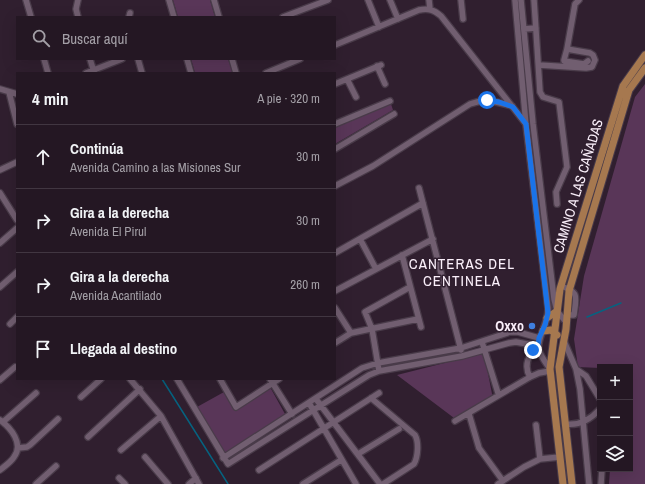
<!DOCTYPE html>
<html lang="es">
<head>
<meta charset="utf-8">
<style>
	body { margin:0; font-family:"Archivo Narrow",sans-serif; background:#2c202b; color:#f1f3f6 }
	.controls { position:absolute; right:12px; bottom:12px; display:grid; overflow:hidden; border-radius:0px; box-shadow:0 4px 16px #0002 }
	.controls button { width:36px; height:36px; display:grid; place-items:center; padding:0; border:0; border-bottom:1px solid #413641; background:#241723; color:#f1f3f6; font:20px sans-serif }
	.stop { position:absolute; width:12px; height:12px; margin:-9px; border:3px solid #1a73e8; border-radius:50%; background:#fff }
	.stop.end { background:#1a73e8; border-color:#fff; box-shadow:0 1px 4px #0008 }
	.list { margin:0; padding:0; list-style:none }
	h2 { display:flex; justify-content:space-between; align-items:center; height:52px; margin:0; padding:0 16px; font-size:17px }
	h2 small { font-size:13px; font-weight:400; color:#a39fa6 }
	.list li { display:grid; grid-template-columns:26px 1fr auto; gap:12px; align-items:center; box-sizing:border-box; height:64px; padding:0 16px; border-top:1px solid #413641 }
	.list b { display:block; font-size:15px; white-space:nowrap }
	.list p { margin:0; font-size:13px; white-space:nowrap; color:#a39fa6 }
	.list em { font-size:13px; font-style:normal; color:#a39fa6 }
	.icon { flex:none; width:22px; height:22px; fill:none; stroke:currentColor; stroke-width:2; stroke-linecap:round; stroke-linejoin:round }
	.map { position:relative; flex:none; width:645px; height:484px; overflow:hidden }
	.search { position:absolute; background:#241723; box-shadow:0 4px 16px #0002; left:16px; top:16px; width:320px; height:44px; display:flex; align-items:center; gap:10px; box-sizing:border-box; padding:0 14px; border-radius:0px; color:#a39fa6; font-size:15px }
	.panel { position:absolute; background:#241723; box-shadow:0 4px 16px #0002; left:16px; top:72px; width:320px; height:308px; border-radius:0px }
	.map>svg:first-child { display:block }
	.green { fill:#593658 }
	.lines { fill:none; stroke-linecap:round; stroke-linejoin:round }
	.stream { stroke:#066380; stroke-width:1.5 }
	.minor-casing { stroke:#493b49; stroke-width:8 }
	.major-casing { stroke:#493b49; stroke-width:9 }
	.minor { stroke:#715e70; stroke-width:5.5 }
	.major { stroke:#a6784f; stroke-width:7 }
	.route { stroke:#1a73e8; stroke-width:5 }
	.shop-dot { fill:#3f7fe0; stroke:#301f2f; stroke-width:1.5 }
	.labels { text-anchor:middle; stroke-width:3; stroke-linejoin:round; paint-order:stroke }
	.street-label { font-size:14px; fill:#faeffa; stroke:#301f2f }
	.poi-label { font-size:14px; font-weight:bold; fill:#faeffa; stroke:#301f2f; text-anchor:end }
	.neighbourhood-label { font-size:15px; letter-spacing:1px; fill:#faeffa; stroke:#301f2f }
</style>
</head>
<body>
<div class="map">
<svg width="645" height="484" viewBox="0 0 645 484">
	<rect width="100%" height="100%" fill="#301f2f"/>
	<path class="green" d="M173,0h37l5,17h-37z
		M191,59h37l5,14h-38z
		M645,84v400h-36l1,-15h20v-102h-30v1l-22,-1 -4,-28 10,-63 51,-179z
		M390,101l3,9 -58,34v-18z
		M484,353l9,46 -35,22 -61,-46z
		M270,387l15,27 -60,40 -28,-47 27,-15 12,17z"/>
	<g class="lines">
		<path class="stream" d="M587,317l34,-14
			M162,379l66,105"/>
		<defs>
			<path id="minor" d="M26,0l5,17
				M78,0l-2,9 2,8
				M169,0l5,17
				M214,0l5,17
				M368,0l11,27
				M390,0l8,19
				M429,0l1,9
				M461,0l2,19
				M515,0l11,125 22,183c1,15 -12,31 -9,42 2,7 7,13 11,19
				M521,0l12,124 21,175 3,12 9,11
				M534,0l6,92 3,5 16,5 8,65 -11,25 1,12
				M129,17l1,-4
				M283,17l45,-17
				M524,29l12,-1
				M335,45l84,-35c10,-2 15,0 22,6l85,108
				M567,49l-3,11v1l20,3 4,-3
				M44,59l4,14
				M90,59l4,13
				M138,59l4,14
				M187,59l4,14
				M232,59l4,14
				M539,65l47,3 6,-1 3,-7 -2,-5 -3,-2 -23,-4 8,-45 4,-4
				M377,66l8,18
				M86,73l36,-14
				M266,73l34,-14
				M347,79l9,18
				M335,84l46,-19
				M0,89l17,5
				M9,92l8,32
				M335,124l55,-23
				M335,149l59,-35
				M0,170l17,-8
				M335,186l38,-20 97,-62c15,-6 28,-2 42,2
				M419,188l42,162
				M0,193l17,27
				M360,239l16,30
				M0,243l17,-15
				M335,253l88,-50
				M402,255l19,72
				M561,286c19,6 15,11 13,29h-7
				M0,287l17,-15
				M335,291l98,-52
				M335,308l16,25
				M10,324l7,-7
				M564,341l12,28 10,7 14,23
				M482,342l16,51
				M335,343l16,-10 67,-14
				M576,369l4,20 9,95
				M379,371l-7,-42 -7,-17 45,-25
				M530,377c-7,-12 -1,-23 8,-31
				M130,379l31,37 38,68
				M177,379l51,85 141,-89 10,-4 83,-15 47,-13 7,-1 22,4
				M220,379l16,28 43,-28
				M270,379l22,35
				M0,380l15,-13
				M81,397l20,-18
				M371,398l44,37c4,7 3,22 -1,29l-31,20
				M316,399l64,85
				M309,403l47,81
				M469,414l10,34 24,33
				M0,420c11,8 24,24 14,37 -3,5 -9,9 -14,13
				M455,421l75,-44 9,-4 11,-2
				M3,422l33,-29
				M565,424c14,2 26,-5 35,-15
				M536,425l4,34
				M88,437l52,-48
				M18,448l9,-1 3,-2 28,-26
				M121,450l40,-34
				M358,454l41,-25
				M145,457l23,27
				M223,458l139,-90 16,-5 83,-15 49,-16h8l21,6
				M259,470l120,-77
				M119,478l6,6
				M36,484l20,-18
				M189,484l7,-6
				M303,484l38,-24
				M498,484l26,-17 16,-8 20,-2
				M601,484l1,-15"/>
			<path id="major" d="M547,318l10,-7
				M543,331l8,-1 6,5
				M563,484l-13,-115 10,-80 63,-203 22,-31
				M572,484l-13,-117 7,-38 3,-38 60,-201 16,-22"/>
		</defs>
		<use href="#minor" class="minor-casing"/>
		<use href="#major" class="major-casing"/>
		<use href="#minor" class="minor"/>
		<use href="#major" class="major"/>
	</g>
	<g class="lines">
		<path class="route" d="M487,100l12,2 14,5 13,17 22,189 -3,12 -6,13 -1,8 -5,4"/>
	</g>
	<circle class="shop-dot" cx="532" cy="326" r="4"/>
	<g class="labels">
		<g class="street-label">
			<text transform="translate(578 186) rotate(-73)" y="5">CAMINO A LAS CAÑADAS</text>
		</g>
		<g class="poi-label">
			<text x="524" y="331">Oxxo</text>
		</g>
		<g class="neighbourhood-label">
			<text x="462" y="269">CANTERAS DEL<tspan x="462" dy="17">CENTINELA</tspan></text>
		</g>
	</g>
</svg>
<div class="controls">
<button>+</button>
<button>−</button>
<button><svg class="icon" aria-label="layers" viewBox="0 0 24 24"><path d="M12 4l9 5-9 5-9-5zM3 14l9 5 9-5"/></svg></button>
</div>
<div class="stop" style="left:487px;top:100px"></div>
<div class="stop end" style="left:533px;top:350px"></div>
<div class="search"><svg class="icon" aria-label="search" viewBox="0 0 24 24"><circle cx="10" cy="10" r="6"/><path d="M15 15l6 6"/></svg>Buscar aquí</div>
<section class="panel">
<h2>4 min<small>A pie · 320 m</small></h2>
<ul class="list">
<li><svg class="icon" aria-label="ahead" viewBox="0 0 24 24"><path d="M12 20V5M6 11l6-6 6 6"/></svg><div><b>Continúa</b><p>Avenida Camino a las Misiones Sur</p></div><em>30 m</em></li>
<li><svg class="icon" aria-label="right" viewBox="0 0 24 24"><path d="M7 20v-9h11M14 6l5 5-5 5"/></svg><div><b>Gira a la derecha</b><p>Avenida El Pirul</p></div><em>30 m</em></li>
<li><svg class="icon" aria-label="right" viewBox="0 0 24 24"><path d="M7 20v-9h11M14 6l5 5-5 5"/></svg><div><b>Gira a la derecha</b><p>Avenida Acantilado</p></div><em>260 m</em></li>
<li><svg class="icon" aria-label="arrive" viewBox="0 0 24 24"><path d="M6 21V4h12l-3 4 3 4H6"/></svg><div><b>Llegada al destino</b></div></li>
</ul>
</section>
</div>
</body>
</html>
